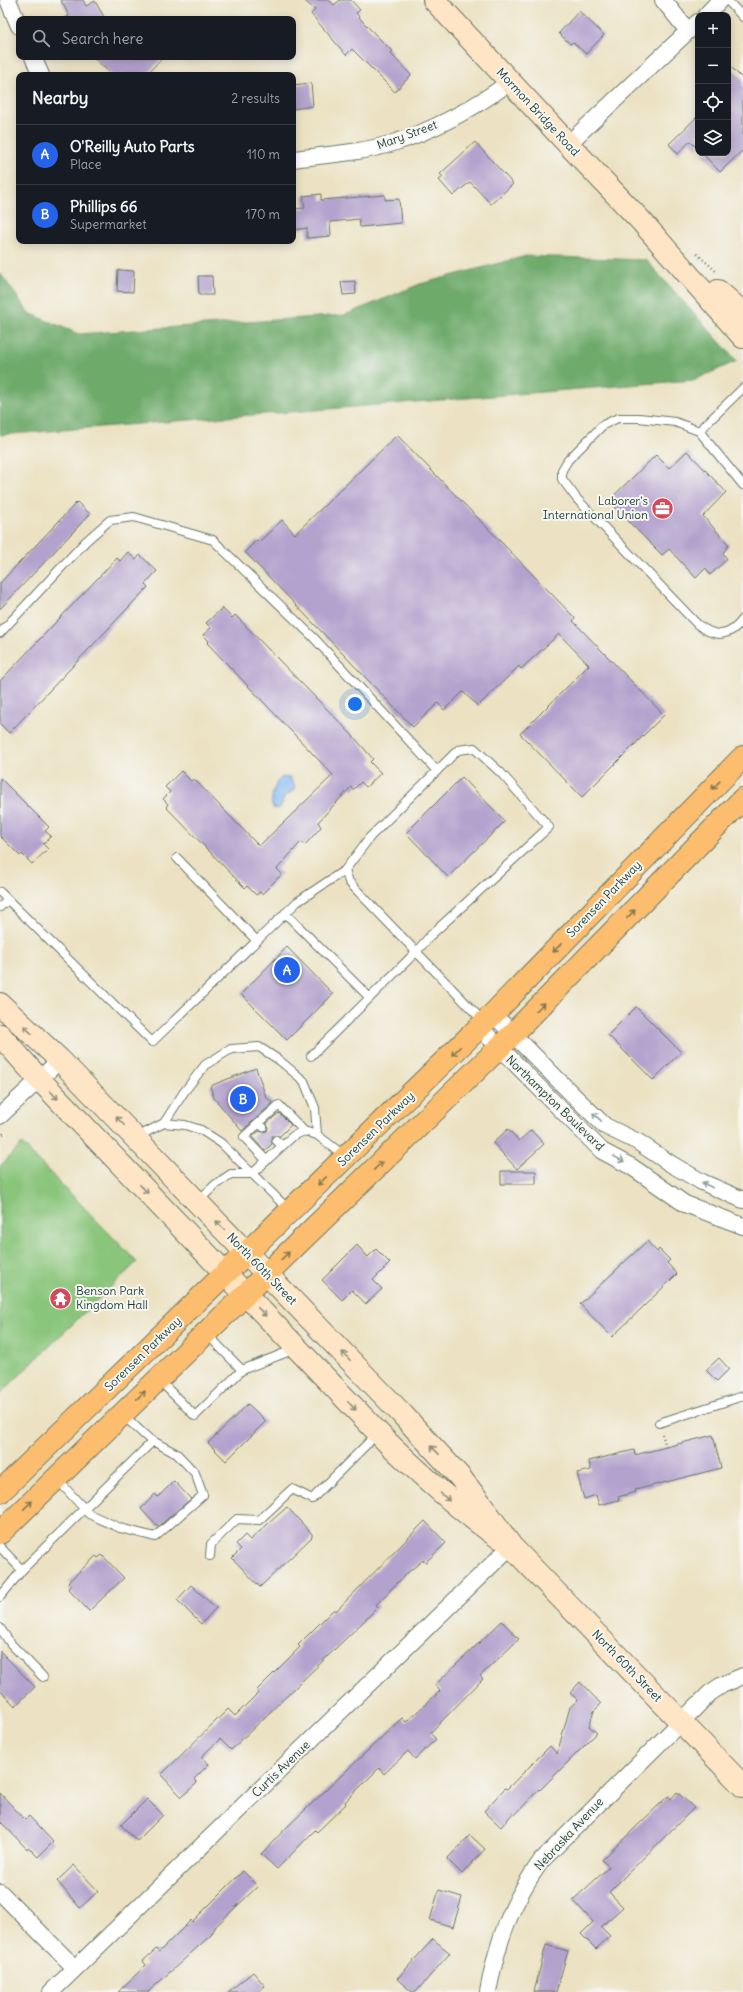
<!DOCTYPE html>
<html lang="en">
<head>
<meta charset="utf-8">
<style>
	body { margin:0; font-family:Delius,sans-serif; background:#20242c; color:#f1f3f6 }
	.controls { position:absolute; right:12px; top:12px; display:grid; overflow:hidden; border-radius:8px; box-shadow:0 2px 10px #0003 }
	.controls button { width:36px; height:36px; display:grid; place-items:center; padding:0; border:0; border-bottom:1px solid #363941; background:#171b24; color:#f1f3f6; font:20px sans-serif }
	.you { position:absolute; left:355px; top:704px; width:14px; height:14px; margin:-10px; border:3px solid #fff; border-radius:50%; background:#1a73e8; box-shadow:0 0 0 6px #1a73e833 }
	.badge { display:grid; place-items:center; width:26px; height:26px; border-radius:50%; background:#2563eb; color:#fff; font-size:13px; font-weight:700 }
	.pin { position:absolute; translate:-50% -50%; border:2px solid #fff; box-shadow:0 1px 4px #0006 }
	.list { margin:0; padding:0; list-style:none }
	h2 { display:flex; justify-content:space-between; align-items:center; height:52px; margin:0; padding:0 16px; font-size:17px }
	h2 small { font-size:13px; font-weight:400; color:#9ea1a6 }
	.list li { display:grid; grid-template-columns:26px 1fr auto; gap:12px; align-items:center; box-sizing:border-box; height:60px; padding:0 16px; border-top:1px solid #363941 }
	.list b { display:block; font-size:15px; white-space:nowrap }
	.list p { margin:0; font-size:13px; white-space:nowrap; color:#9ea1a6 }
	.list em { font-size:13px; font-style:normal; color:#9ea1a6 }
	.icon { flex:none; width:22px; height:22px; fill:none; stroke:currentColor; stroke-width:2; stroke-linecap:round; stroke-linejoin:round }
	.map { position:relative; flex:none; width:743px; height:1992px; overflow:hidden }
	.search { position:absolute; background:#171b24; box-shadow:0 2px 10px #0003; left:16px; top:16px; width:280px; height:44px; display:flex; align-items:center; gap:10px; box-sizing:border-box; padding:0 14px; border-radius:8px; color:#9ea1a6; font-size:15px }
	.panel { position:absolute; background:#171b24; box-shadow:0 2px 10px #0003; left:16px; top:72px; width:280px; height:172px; border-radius:8px }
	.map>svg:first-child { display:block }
	.green { fill:#89c57a; stroke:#548157 }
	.forest { fill:#6eaa6a; stroke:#46744f }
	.water { fill:#87baf4; stroke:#537c94 }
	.building { fill:#b3a2cd }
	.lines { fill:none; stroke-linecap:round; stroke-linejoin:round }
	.service-casing { stroke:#677766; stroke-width:10 }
	.minor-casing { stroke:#677766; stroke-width:18 }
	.secondary-casing { stroke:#677766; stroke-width:24 }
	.primary-casing { stroke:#677766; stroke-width:24 }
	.path { stroke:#677766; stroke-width:2.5; stroke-dasharray:1 3; stroke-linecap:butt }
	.service { stroke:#fff; stroke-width:8 }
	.minor { stroke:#fff; stroke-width:16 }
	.secondary { stroke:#fee5c5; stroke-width:22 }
	.primary { stroke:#fcbd6e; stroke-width:22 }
	.oneway { stroke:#82774e }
	.oneway2 { stroke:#8e917c }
	.oneway3 { stroke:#8f9e9a }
	.labels { text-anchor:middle; stroke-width:4; stroke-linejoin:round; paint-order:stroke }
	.street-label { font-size:12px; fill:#1f3d34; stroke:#f6f6f2 }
	.poi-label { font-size:12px; fill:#1f3d34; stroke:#f6f6f2; text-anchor:end }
</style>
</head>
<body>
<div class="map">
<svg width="743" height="1992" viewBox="0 0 743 1992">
	<rect width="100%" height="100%" fill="#f6f6f2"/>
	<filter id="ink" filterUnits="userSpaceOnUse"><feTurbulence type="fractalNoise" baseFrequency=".025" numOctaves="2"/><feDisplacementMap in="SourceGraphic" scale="8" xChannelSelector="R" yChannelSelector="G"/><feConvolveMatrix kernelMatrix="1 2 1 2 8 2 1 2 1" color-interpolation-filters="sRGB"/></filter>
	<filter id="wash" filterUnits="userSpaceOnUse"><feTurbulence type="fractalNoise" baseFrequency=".012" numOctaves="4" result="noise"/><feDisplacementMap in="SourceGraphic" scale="16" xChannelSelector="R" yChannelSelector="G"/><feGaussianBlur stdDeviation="0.9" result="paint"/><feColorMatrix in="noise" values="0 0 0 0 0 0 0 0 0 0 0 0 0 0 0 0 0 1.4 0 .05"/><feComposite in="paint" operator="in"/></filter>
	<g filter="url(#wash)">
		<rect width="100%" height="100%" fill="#ece2c3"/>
		<path class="green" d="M22,1144l115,118 -137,132v-228z"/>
		<path class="forest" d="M526,256l120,4 91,101 -43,19 -694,55v-162l29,40 50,21 266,-19 75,-31z"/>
		<path class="water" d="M282,777l8,1 5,9 -3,5 -8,5 -3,10 -4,2 -4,-1c-4,-9 1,-25 9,-31z"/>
		<g id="blocks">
			<path class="building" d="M61,0h22l3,6 9,-5 10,18h-42l6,-3z
				M304,0h25l5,5 6,-5h11l9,10 -4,3 7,9 29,29 -2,2 21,22 -16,17 -43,-43 -6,6 -35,-41 4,-4z
				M579,11l25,24 -18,19 -13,-12 -3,2 -11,-11z
				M93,57h70l-17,18h-34z
				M728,64l15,15v71l-23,22 -18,-19h26z
				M311,83l2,23 -20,3v-24z
				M698,116v33l-8,-8 -12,13 -9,-10z
				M475,142l38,42 -22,20 -21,-22 -17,14 -14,-16 4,-3 -3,-3z
				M321,194v6l64,-5v5l14,-1 2,24 -41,4 -1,-8 -29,3 1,14 -24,2v-10l-14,2v-21l12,-1 -2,-12z
				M118,270l16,1 -1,21 -16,-1z
				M198,276h14l1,19h-14z
				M355,281l1,13 -13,1 -2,-13z
				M397,435l178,183 -2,3 91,94 -82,82 -62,-63 69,-69 -30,-31 -38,35 -2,-3 -41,40 -15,-14 -19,18 -6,-7 -25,24 -168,-175 12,-12 2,2 23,-22 13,14z
				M687,451l39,41 -23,24 26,29 -6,8 4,6 -17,16 -4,-7 -10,10 -27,-29 -7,6 -54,-54 48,-46 13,13z
				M77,502l13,12 -90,95v-26z
				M128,552l8,8 4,-5 17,16 -12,13 3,3 -139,146 -9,-9v-43l117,-123 3,3z
				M222,608l10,10 3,-3 119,122 19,22 -3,3 11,11 -15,14 -5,-5 -8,8 -2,-3 -33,35 3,5 -16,18 -4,-3 -24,27 5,5 -20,20 -2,-2 -4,3 -9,-9 -2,2 -79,-81 2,-3 -5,-5 7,-7 -5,-5 16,-16 10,10 3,-2 65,67 74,-71 -126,-132 2,-2 -6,-6 8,-7 -5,-5z
				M462,777l43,44 -57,56 -42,-44z
				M0,778l49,49 -4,4 6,5 -8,8 5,5 -16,15 -10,-10 -2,2 -20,-20z
				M287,947l46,47 -46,46 -46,-46z
				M636,1007l45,45 -28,28 -45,-45z
				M256,1068l10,29 7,6 -31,28 -28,-33 -4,-12z
				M279,1113l12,12 -11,11h-8l-1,3 1,5 -7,7 -13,-14 7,-6 3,1 5,-1 1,-3 -1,-5z
				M508,1129l11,12 12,-11 13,14 -27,25 -24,-26z
				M501,1171h35v13h-35z
				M647,1241l10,11 2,-3 11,11 -3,3 10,11 -65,63 -32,-33z
				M357,1245l11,12 8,-8 14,14 -17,17 9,9 -16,15 -14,-14 -10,10 -20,-20z
				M719,1358l10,11 -12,12 -11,-11z
				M248,1404l18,17 -40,40 -18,-18z
				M713,1435l8,33 -86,22 1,2 -18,5 1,3 -20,5 -3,-10 -12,4 -7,-26 14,-3 -2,-9 45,-11 1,5z
				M174,1481l17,18 -33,28 -17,-18 14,-15 3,3z
				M287,1507l25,27v3l-52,50 -28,-29 9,-9 -5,-5 9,-9 5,5z
				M425,1521l21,22 -20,19 -3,-2 -18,15 -29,30 2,2 -12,12 -135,131 -11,-11 -19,18 8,7 -15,15 3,4 -15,14 -21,-22 67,-66 7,7 24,-24 -2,-2 43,-43 -2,-2 36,-36 2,2z
				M102,1555l22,23 -35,33 -21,-22 3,-4 -3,-3 28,-26 2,2z
				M191,1585l25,23 -15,16 -24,-24z
				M502,1621l17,18 -39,37 3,3 -53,54 6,6 -21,20 -7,-8 -24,23 -5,-6 -34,34 1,2 -29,28 -2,-2 -38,39 -16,-15 26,-27 115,-109 4,4 34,-31 -5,-6z
				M0,1651l35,36 -20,19 -15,-16z
				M580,1682l21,22 -7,7 -5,15 8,7 -57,57 -1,-1 -24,26 -2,-2 -12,14 -17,-16 21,-23 2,1 43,-43 7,8 13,-47 8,-7 -8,-7z
				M677,1792l17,16 -85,84 14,15 -22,20 9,9 -14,13 -15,-15 12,-12 -20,-22 36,-33 -7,-7 66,-64 3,3z
				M0,1793l25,27 4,-4 24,26 -15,15 -10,-10 -1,2 -27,-28z
				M147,1799l16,16 -26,26 -16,-16z
				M470,1835l15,14 -23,25 -15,-15z
				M74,1865l24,26 -18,17 -23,-27z
				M243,1871l15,15 -42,40 -5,9 -63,57h-30l28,-27 -3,-4 13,-12 3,3 32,-32 1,2z
				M439,1890l23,7 -9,30 -23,-7z
				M433,1939l17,14 -34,39h-4l-15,-13z
				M546,1945l22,6 -12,41h-22z
				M253,1972l12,14 -7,6h-30z"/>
		</g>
	</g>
	<g filter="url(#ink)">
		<use href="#blocks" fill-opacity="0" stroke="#677766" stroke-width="1"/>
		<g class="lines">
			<defs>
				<path id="service" d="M727,0l16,17
					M699,431l44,-43
					M743,485l-44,-54 -24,-9 -36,-4h-21l-15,7 -35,35 -6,10v9l15,20 120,125c18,14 32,14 46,-5
					M0,633l86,-92 24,-21 24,-3 79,23 101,98 123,133
					M177,858l80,83
					M0,892l152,150 145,-140 48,-32
					M0,907l8,-7
					M285,913l84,84
					M311,1056l105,-104 15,-17 118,-108 -48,-54 -27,-25 -16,2 -88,87 -25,33 4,12 135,140
					M164,1123l20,-31 21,-27 26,-16 28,-2 20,13 25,21 11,27 2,27
					M259,1123l-15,14 22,23
					M263,1127l-4,-4 20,-18 25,26
					M137,1137l27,-14 21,2 16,5 20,13 68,67
					M276,1140l6,6
					M198,1201l18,-17 15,-10h21l41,-38 11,-5 13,4 28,21
					M242,1370l53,-21
					M159,1380l36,36 47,-46 -36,-37
					M659,1423l84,-27
					M57,1479l32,35 31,14 35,9 48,-42 -8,-22 -18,-19 -28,-15 -26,-24
					M0,1547l22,23 131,-129
					M210,1556l1,-12 26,-25 22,1 33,-31 20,10 66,-66
					M0,1597l22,-27
					M0,1628l11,16 32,33"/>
				<path id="minor" d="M8,0l11,26
					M663,0l25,31
					M706,15l14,-15
					M33,57l8,18
					M568,144l130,-122
					M293,159c33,-4 68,-6 100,-16 42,-13 81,-35 117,-61
					M493,1014l78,79 34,33 33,16 33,22 31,18 41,18
					M479,1027l123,124 30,16 53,37 58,22
					M0,1116l60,-56
					M0,1892l75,76
					M51,1992l460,-446
					M488,1992c9,-50 23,-89 53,-131l169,-168 12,-8 21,-9"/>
				<path id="secondary" d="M434,0l134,144 75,79 100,114
					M718,291l25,22
					M0,1004l60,56 341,353 58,63 22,28 30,42 232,240
					M0,1035l39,44 348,363c36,34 71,67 111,95"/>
				<path id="primary" d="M0,1492l493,-478 250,-257
					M0,1533l499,-485 244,-249"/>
			</defs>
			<use href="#service" class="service-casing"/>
			<use href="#minor" class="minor-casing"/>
			<use href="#secondary" class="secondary-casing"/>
			<use href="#primary" class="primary-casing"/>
			<path class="path" d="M697,254l20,18
				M0,1137l5,-5
				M662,1434l4,13"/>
			<use href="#service" class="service"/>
			<use href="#minor" class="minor"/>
			<use href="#secondary" class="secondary"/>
			<use href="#primary" class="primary"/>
		</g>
		<defs><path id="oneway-shaft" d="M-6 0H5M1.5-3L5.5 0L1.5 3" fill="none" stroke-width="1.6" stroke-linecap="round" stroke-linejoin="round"/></defs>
		<g class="oneway">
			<use href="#oneway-shaft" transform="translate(716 785) rotate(134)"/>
			<use href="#oneway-shaft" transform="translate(631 914) rotate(-46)"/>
			<use href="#oneway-shaft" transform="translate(557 948) rotate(134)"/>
			<use href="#oneway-shaft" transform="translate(540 1007) rotate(-45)"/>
			<use href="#oneway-shaft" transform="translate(456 1051) rotate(135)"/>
			<use href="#oneway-shaft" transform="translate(378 1166) rotate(-44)"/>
			<use href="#oneway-shaft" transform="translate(322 1181) rotate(136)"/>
			<use href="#oneway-shaft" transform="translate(285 1256) rotate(-44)"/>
			<use href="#oneway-shaft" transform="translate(141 1395) rotate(-44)"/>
			<use href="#oneway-shaft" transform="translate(28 1505) rotate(-44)"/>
		</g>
		<g class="oneway2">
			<use href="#oneway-shaft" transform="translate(28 1030) rotate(-137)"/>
			<use href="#oneway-shaft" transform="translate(54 1095) rotate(46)"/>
			<use href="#oneway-shaft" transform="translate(120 1121) rotate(-134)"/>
			<use href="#oneway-shaft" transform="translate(144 1189) rotate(46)"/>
			<use href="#oneway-shaft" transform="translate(220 1225) rotate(-134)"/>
			<use href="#oneway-shaft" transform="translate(262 1312) rotate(46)"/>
			<use href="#oneway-shaft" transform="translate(346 1356) rotate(-134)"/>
			<use href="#oneway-shaft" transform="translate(352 1406) rotate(46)"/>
			<use href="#oneway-shaft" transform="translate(435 1450) rotate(-133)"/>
			<use href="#oneway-shaft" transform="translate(445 1497) rotate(41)"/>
		</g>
		<g class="oneway3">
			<use href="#oneway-shaft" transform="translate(597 1117) rotate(-137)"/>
			<use href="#oneway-shaft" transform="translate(619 1159) rotate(28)"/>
			<use href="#oneway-shaft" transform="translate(707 1185) rotate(-153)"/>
		</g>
	</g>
	<defs>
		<symbol id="office-disc" viewBox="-11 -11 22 22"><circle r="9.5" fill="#d1495b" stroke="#f6f6f2"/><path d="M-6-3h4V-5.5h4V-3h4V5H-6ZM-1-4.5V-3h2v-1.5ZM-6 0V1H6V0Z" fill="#fff"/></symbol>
		<symbol id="temple-disc" viewBox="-11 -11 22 22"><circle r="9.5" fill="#d1495b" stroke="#f6f6f2"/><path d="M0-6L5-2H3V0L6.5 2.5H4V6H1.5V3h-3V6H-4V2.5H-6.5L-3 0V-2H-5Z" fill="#fff"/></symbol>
	</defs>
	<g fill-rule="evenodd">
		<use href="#office-disc" x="650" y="496" width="25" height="25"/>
		<use href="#temple-disc" x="48" y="1286" width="25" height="25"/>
	</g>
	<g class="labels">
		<g class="street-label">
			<text transform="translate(538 112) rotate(47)" y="4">Mormon Bridge Road</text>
			<text transform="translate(407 135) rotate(-20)" y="4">Mary Street</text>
			<text transform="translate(604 899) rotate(-46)" y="4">Sorensen Parkway</text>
			<text transform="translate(555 1103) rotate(44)" y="4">Northampton Boulevard</text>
			<text transform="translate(376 1129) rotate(-44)" y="4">Sorensen Parkway</text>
			<text transform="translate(262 1269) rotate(46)" y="4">North 60th Street</text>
			<text transform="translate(143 1354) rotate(-44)" y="4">Sorensen Parkway</text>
			<text transform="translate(627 1666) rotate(46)" y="4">North 60th Street</text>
			<text transform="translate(281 1769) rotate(-44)" y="4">Curtis Avenue</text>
			<text transform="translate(569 1834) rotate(-47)" y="4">Nebraska Avenue</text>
		</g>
		<g class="poi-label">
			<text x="648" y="505">Laborer's<tspan x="648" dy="14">International Union</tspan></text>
			<text x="76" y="1295" text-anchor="start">Benson Park<tspan x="76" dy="14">Kingdom Hall</tspan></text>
		</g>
	</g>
</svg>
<div class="controls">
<button>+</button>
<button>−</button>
<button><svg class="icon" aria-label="locate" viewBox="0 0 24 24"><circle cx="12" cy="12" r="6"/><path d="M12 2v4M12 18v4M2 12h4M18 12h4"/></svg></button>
<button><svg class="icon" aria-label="layers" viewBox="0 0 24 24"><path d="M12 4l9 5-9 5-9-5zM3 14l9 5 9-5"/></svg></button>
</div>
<div class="you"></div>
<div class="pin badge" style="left:287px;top:970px">A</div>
<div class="pin badge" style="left:243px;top:1099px">B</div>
<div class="search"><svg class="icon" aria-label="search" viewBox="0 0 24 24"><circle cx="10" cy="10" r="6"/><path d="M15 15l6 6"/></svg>Search here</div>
<section class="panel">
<h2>Nearby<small>2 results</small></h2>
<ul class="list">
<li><span class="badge">A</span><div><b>O'Reilly Auto Parts</b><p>Place</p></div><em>110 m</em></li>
<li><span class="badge">B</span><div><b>Phillips 66</b><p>Supermarket</p></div><em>170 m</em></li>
</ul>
</section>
</div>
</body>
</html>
